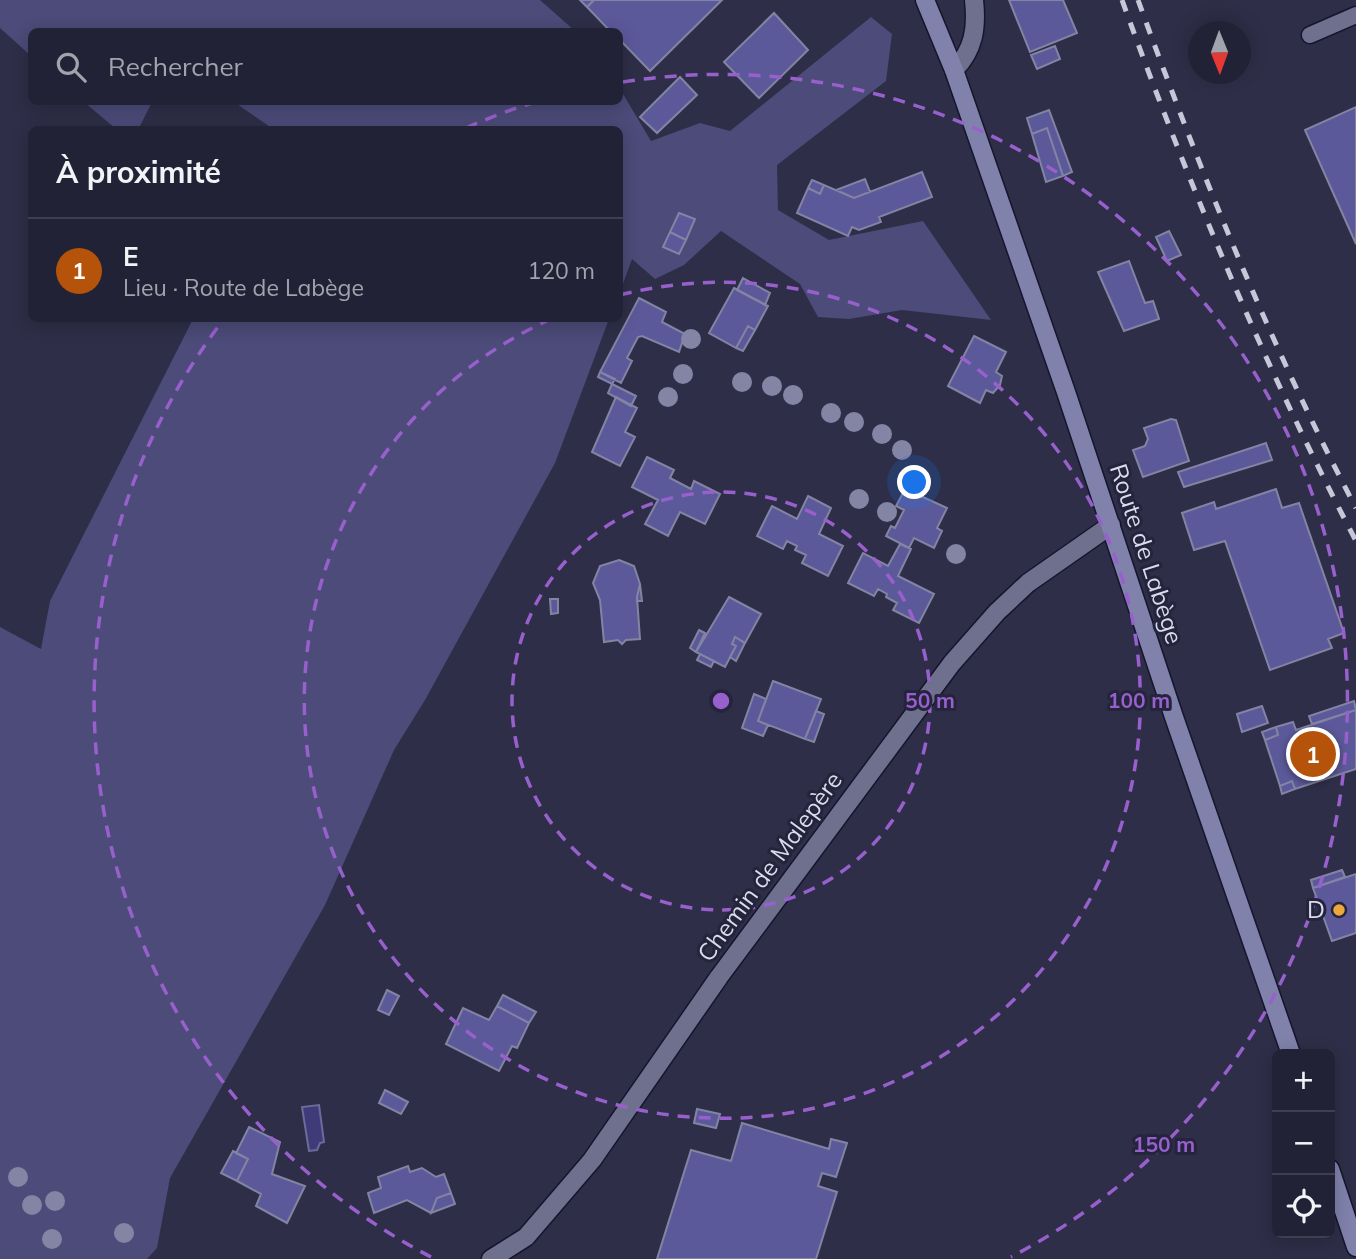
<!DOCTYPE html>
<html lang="fr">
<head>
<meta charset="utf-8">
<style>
	body { margin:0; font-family:Mulish,sans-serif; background:#2e2f42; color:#f1f3f6 }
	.controls { position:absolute; right:21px; bottom:21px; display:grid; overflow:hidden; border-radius:10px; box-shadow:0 4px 18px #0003 }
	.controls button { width:63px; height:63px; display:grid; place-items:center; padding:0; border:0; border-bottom:2px solid #3f3f51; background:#222236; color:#f1f3f6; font:35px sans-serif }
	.compass { position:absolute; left:1188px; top:21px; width:63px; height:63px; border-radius:50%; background:#222236; box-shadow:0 4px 18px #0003; rotate:179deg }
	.you { position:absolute; left:915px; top:483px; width:24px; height:24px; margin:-18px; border:5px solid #fff; border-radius:50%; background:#1a73e8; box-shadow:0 0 0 10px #1a73e833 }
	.badge { display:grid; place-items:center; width:46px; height:46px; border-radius:50%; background:#b45309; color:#fff; font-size:23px; font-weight:700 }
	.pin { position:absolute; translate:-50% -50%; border:4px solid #fff; box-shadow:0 2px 7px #0006 }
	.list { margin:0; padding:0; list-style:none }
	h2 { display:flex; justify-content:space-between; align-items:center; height:91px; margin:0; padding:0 28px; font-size:30px }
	h2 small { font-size:23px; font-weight:400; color:#a2a4ad }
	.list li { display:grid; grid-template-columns:46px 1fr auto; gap:21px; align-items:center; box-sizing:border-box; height:105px; padding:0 28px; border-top:2px solid #3f3f51 }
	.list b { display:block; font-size:26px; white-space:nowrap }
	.list p { margin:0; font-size:23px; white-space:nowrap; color:#a2a4ad }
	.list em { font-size:23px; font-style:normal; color:#a2a4ad }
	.icon { flex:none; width:38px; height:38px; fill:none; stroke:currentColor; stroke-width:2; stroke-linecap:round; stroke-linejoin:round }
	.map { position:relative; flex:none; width:1356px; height:1259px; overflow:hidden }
	.search { position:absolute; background:#222236; box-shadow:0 4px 18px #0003; left:28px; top:28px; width:595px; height:77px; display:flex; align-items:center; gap:18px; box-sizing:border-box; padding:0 24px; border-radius:10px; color:#a2a4ad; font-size:26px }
	.panel { position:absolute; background:#222236; box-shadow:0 4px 18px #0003; left:28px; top:126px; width:595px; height:196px; border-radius:10px }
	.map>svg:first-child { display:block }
	.green { fill:#4c4b79 }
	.water { fill:#3f3a78; stroke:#6e6a9b; stroke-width:2 }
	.building { fill:#5c599a; stroke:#8384a3; stroke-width:2 }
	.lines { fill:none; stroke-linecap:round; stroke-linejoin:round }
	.lane-casing { stroke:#16152d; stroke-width:19 }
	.street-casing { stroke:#16152d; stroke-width:21 }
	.secondary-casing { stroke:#16152d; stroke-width:21 }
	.lane { stroke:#6f708e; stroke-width:16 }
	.street { stroke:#6f708e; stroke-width:18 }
	.secondary { stroke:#8182ac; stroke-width:18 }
	.rail { stroke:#c6c7d9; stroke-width:5; stroke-dasharray:12 12; stroke-linecap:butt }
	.tree { fill:#8484a5 }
	.ring { fill:none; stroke:#9860cc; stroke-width:3.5; stroke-dasharray:12 9 }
	.poi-dot { fill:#eda83c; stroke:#24243d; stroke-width:2.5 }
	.labels { text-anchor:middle; stroke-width:6; stroke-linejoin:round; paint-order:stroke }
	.street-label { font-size:24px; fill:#dadbec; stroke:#24243d }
	.poi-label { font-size:24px; fill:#dadbec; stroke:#24243d; text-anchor:end }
	.centre { fill:#9860cc; stroke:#24243d; stroke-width:3.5 }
	.ring-label { font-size:21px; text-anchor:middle; font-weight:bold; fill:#9860cc; stroke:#24243d; stroke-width:6; stroke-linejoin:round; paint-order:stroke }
</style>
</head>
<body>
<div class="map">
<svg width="1356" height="1259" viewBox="0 0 1356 1259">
	<rect width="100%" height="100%" fill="#2e2e48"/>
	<path class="green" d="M0,0h540l35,31 -543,1 -1,24 -31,-28z
		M871,17l21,17 -6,47 -109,84 1,45 51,30 94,-19 68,99 -89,-10 -53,9 -31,-2 -18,-33 -79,-53 -37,34 -29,14 -23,-20 -12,33v-162l-347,-1 -39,-27h386v-13l31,52 49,-18 30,8z
		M84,102h68l-14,28 -22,-1z
		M193,319h416l-54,144 -130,237 -31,50 -69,155 -155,273 -13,70 -10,11h-147v-632l41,22 9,-48z"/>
	<path class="water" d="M319,1105l5,37 -4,1 -3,7 -8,1 -7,-44z"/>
	<path class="building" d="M580,0h14l-7,7z
		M594,0h128l-72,71 -30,-31v-8h-9l-24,-25z
		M1009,0h54l14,33 -47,19z
		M774,13l34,37 -49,48 -35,-36z
		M1055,46l5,13 -23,10 -6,-14z
		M680,77l17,18 -40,38 -17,-16z
		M1356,107v137l-51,-114z
		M1049,110l23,62 -9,4 -16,-48 -15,6 -5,-16z
		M1047,128l16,48 -17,6 -14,-48z
		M922,172l10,25 -53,20 2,5 -22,8 -7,-3 -4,9 -51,-23 11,-25 12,6 4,-9 30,13z
		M865,179l5,13 -16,6 -18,-8z
		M812,180l12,5 -4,9 -12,-6z
		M679,213l16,6 -9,21 -16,-8z
		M1169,231l12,24 -14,6 -11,-24z
		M670,232l16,8 -7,14 -16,-7z
		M1129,261l16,42 8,-2 6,18 -35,12 -26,-59z
		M743,278l27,15 -5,12 -28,-15z
		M734,288l34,18 -13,24 -7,-4 -12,22 -27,-15z
		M639,298l27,14 -4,10 23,12 -6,18 -37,-16 -4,1 -11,21 5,3 -11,22 -21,-11z
		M748,326l7,4 -12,21 -7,-3z
		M974,336l32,16 -10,20 6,4 -2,9 -7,8 -7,-3 -6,13 -32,-17z
		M600,372l15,7 -3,5 -14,-7z
		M612,384l24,12 -5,10 -23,-13z
		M616,397l21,11 -12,24 10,5 -15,29 -28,-14z
		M1171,419l5,1 13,41 -46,16 -10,-27 12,-4 3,-7 -4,-11z
		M1266,443l6,17 -88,27 -6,-15z
		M647,457l27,13 -4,8 21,11 3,-8 26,13 -15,30 -25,-12 -12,24 -23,-12 13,-24 -26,-13z
		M1276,489l6,19 17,-5 45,130 -16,6 4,9 -62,22 -45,-129 -31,9 -12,-37 32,-11 2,7z
		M912,492l35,16 -10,20 5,3 -8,17 -20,-10 -5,10 -23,-12 5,-10 4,2 9,-18 -8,-4 7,-13 8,3z
		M808,496l23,12 -12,26 24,12 -15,30 -26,-13 4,-8 -11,-5 2,-4 -10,-5 -4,8 -26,-13 15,-30 25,13z
		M900,544l11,5 -13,27 36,18 -15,29 -26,-13 4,-7 -11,-6 1,-3 -9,-5 -4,7 -26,-13 15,-30 25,13z
		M619,560l15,6 6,18 -3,13 3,42 -14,1 -4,4 -4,-4 -14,2 -4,-42 -7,-17 7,-17z
		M640,584l2,17h-5v-4z
		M729,597l32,17 -16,29 -10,-6 -3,7 4,2 -11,21 -29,-15z
		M550,599h8v14l-7,1z
		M699,630l6,3 -9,19 -6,-4z
		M735,637l10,6 -9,18 -6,-4 6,-11 -4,-2z
		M700,654l14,7 -3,6 -14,-7z
		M773,681l48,18 -16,40 -47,-18z
		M754,694l12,5 -8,22 10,4 -5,11 -21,-8z
		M1354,701l2,9 -44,14 -3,-8z
		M1262,706l6,17 -26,9 -5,-18z
		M1356,710v59l-61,20 -3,-8 -12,5 -15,-46 13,-5 -2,-8 17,-5 3,8z
		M816,711l8,3 -10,28 -9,-3z
		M1276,727l2,8 -13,5 -3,-8z
		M1292,781l3,8 -13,5 -2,-8z
		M1342,870l3,7 -32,11 -2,-8z
		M1356,874v59l-24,8 -19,-53z
		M387,990l12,6 -10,19 -11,-5z
		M503,995l33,17 -7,11 -32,-17z
		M497,1006l32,17 -12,25 -5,-2 -13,25 -53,-27 17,-36 26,12z
		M385,1090l23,12 -7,12 -22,-11z
		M697,1109l23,5 -4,14 -22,-5z
		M742,1123l87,26 2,-10 16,4 -11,34 -14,-4 -4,13 19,6 -21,67h-159l34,-109 40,11z
		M249,1127l31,15 -8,32 33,12 -18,37 -31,-17 5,-12 -24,-13 11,-22 -12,-6z
		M233,1151l15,8 -11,22 -16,-8z
		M408,1166l2,6 12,-4 14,9 8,-3 7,19 -14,5 -6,15 -24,-13 -33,13 -6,-20 13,-5 -3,-11z
		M451,1193l4,11 -24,9 6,-15z"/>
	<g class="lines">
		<defs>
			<path id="lane" d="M1310,35l46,-20"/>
			<path id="street" d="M954,70c20,-20 23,-42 20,-70
				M491,1259l35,-22 66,-77 127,-183 233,-314 45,-51 31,-29 83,-58"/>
			<path id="secondary" d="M925,0l29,70 112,322 108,325 117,337
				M1330,1169l26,78"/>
		</defs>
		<use href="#lane" class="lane-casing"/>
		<use href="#street" class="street-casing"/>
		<use href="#secondary" class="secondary-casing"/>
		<use href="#lane" class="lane"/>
		<use href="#street" class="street"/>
		<use href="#secondary" class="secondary"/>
		<path class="rail" d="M1122,0c67,185 142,366 234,541
			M1138,0c63,173 132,345 218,508"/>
	</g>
	<g class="tree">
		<circle cx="691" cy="339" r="10"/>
		<circle cx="683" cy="374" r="10"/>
		<circle cx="742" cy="382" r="10"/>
		<circle cx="772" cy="386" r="10"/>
		<circle cx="793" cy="395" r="10"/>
		<circle cx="668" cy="397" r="10"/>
		<circle cx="831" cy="413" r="10"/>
		<circle cx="854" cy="422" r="10"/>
		<circle cx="882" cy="434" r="10"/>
		<circle cx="902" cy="450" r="10"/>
		<circle cx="859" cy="499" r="10"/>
		<circle cx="887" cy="512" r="10"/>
		<circle cx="956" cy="554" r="10"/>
		<circle cx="18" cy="1177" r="10"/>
		<circle cx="55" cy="1201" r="10"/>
		<circle cx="32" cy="1205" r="10"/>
		<circle cx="124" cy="1233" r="10"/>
		<circle cx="52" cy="1239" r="10"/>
	</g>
	<g class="ring">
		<circle cx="721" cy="701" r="209"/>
		<path d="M620 295A418 418 0 1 1 551 319"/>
		<path d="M431 1257A627 627 0 0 1 224 319M466 128A627 627 0 0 1 532 103M623 82A627 627 0 0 1 1011 1257"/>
	</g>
	<circle class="poi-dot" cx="1339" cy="910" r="7"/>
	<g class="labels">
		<g class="street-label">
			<text transform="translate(1146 554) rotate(72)" y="8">Route de Labège</text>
			<text transform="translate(770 867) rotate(-54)" y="8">Chemin de Malepère</text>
		</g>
		<g class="poi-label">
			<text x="1325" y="918">D</text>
		</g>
	</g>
	<circle cx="721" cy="701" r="10" class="centre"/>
	<g class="ring-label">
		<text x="930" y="708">50 m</text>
		<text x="1139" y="708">100 m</text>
		<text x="1164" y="1152">150 m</text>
	</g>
</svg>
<div class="controls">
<button>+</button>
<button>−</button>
<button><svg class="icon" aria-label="locate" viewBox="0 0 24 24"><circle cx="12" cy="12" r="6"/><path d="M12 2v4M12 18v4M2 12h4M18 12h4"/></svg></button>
</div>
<svg class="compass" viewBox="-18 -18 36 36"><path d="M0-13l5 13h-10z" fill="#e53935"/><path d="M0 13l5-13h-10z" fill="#a2a4ad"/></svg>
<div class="you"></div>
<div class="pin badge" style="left:1313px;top:754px">1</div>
<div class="search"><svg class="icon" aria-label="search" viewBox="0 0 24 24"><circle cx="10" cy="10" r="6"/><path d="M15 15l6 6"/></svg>Rechercher</div>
<section class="panel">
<h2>À proximité<small></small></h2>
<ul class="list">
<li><span class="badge">1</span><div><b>E</b><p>Lieu · Route de Labège</p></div><em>120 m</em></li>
</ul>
</section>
</div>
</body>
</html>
